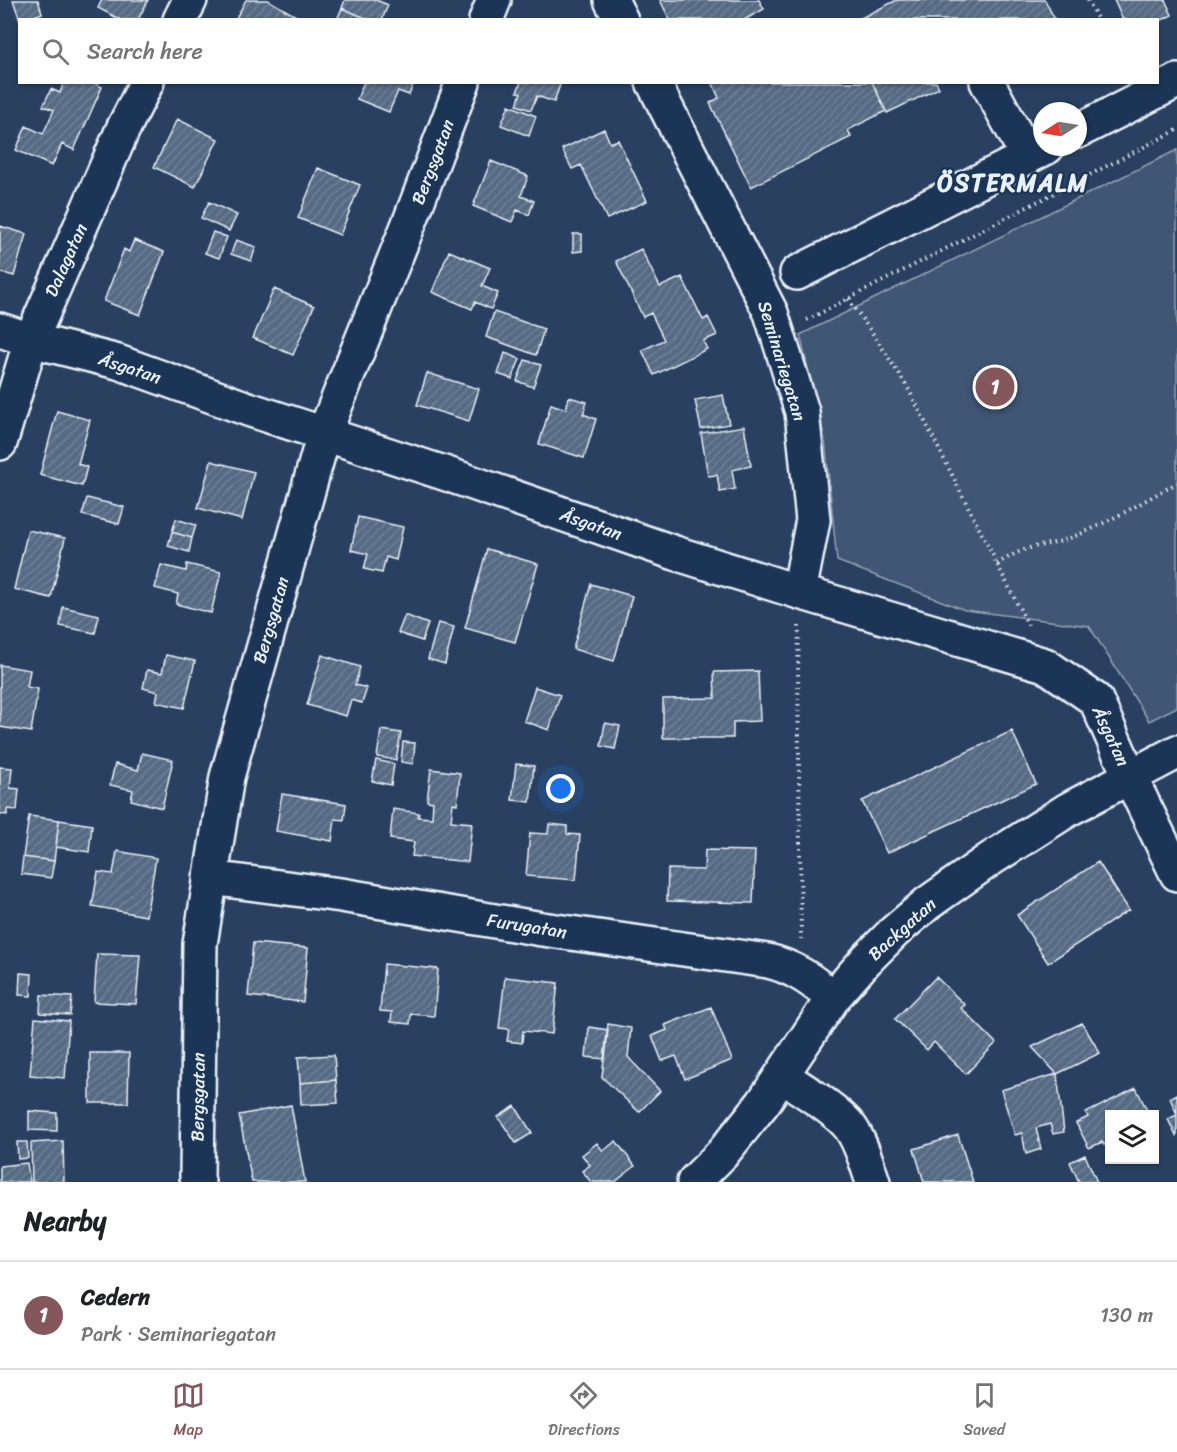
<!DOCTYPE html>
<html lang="en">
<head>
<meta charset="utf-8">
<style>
	body { margin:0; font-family:Sriracha,sans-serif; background:#f2f2f2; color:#202124 }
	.controls { position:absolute; right:18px; bottom:18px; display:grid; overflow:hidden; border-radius:0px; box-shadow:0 2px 4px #0004 }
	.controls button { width:54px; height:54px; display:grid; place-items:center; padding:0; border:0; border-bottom:2px solid #e0e0e0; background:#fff; color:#202124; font:30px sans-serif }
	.compass { position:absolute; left:1033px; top:102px; width:54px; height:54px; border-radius:50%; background:#fff; box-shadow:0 2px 4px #0004; rotate:258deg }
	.you { position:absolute; left:561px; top:789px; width:21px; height:21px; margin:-15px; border:4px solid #fff; border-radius:50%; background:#1a73e8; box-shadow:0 0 0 9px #1a73e833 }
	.badge { display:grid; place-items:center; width:39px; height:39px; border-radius:50%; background:#84575d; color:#fff; font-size:20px; font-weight:700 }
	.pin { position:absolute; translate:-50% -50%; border:3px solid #fff; box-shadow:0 2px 6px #0006 }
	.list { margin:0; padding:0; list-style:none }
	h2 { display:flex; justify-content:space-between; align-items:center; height:78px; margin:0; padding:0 24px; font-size:26px }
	h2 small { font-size:20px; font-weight:400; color:#757577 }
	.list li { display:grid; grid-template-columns:39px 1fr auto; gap:18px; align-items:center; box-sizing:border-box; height:108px; padding:0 24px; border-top:2px solid #e0e0e0 }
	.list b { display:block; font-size:22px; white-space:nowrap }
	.list p { margin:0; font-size:20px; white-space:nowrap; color:#757577 }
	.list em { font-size:20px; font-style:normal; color:#757577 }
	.icon { flex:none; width:33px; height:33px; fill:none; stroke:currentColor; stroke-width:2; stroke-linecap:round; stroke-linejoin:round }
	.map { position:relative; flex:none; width:1177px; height:1182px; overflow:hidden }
	.search { position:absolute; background:#fff; box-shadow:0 2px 4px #0004; left:18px; right:18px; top:18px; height:66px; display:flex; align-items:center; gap:15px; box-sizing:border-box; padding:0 21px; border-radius:0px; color:#757577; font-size:22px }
	.sheet { height:186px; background:#fff }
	nav { display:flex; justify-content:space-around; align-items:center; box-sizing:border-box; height:84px; border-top:2px solid #e0e0e0; background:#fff; font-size:16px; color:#757577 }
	nav a { display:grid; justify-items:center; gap:3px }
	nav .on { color:#84575d }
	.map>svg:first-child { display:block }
	.green { fill:#415774; stroke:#94a4b6; stroke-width:1.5 }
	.building { fill:url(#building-hatch); stroke:#e8f1f8; stroke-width:1.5 }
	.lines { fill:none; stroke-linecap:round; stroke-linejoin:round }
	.minor-casing { stroke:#e8f1f8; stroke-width:38 }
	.path { stroke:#e8f1f8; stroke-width:4; stroke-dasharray:1.5 4.5; stroke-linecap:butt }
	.minor { stroke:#1d3557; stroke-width:33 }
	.labels { text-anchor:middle; stroke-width:5; stroke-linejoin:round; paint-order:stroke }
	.street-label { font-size:18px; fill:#e8f1f8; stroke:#1d3557 }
	.district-label { font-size:24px; font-weight:bold; letter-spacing:1.5px; fill:#e8f1f8; stroke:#1d3557 }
</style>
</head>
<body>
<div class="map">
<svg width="1177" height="1182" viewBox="0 0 1177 1182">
	<defs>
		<pattern id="building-hatch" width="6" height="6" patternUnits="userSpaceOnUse" patternTransform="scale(1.5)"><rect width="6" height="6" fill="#556a83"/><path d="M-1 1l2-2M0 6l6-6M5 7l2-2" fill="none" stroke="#6d8095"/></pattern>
	</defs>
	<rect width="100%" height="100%" fill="#294061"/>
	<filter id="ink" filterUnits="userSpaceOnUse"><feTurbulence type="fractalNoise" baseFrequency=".0167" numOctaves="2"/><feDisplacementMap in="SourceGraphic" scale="12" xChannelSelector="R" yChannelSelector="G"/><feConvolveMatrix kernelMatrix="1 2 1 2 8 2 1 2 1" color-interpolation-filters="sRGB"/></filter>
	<g filter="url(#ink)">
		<path class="green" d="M1177,150v557l-28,14 -60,-95 -124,-16 -128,-49 -12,-121 -25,-105z"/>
		<path class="building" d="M13,0h25l4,13 -18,7h-4z
			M102,0h46l-10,20h-17l-23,-12z
			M246,0h22l28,16 -2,4h-59z
			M345,0h31l12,5 -6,15h-12l-28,-12z
			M660,0h99l5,9 -20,11h-74z
			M897,0h148l10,20h-198z
			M1114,0h51l7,15 -14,7v-2h-35z
			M342,8l28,12h-33z
			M64,82h29l9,5 -28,63 -12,-6 -10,22 -36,-16 10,-24 17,8 11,-24 -11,-4 8,-17 9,4z
			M364,82h50l-5,13 -11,-4 -9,21 -32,-13z
			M521,82h40l-7,20 -17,-6 -6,14 -14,-5 4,-12 -4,-1z
			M712,82h160l14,29 -38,19 3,7 -100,50 -41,-84 9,-5z
			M872,82h64l3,6 -52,25z
			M509,105l27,11 -7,20 -28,-11z
			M177,119l41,20 -23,48 -41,-20z
			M604,129l6,14 8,-3 29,61 -40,18 -26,-54 -9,4 -10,-20z
			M491,161l37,15 -7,20 13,5 -5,14 -12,-5 -5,12 -39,-16z
			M318,168l42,17 -20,50 -42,-17z
			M209,202l28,13 -8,16 -28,-13z
			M0,226l26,8 -12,42 -14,-4z
			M213,232l14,5 -8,21 -14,-5z
			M573,234h9v17l-9,1z
			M134,240l30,12 -24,63 -36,-14 20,-52 5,3z
			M236,240l20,7 -5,14 -20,-7z
			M641,249l19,38 22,-10 21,43 5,-3 9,18 -14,6 4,8 -53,26 -12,-25 22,-10 -13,-27 -8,4 -27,-56z
			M449,251l41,17 -8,18 16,7 -7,16 -16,-7 -3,7 -40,-17z
			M274,289l40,17 -21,49 -40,-17z
			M494,312l50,17 -8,26 -50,-18z
			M505,353l15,6 -8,20 -14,-5z
			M525,360l16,5 -8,22 -16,-6z
			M427,373l52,16 -10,32 -52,-16z
			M723,395l6,29 -28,5 -6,-29z
			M569,397l18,5 -4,12 13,5 -12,39 -45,-14 12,-40 15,5z
			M57,411l33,9 -12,44 9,3 -5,19 -42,-11z
			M744,426l7,40 -19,4 3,19 -15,3 -3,-17 -9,1 -7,-43z
			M211,461l43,11 -12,48 -44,-12z
			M87,498l37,9 -5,17 -37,-9z
			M358,517l45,10 -7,33 -10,-3 -4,16 -18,-4 4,-15 -17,-4z
			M176,519l20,6 -4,13 -20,-6z
			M28,530l37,8 -14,60 -37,-9z
			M172,532l20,6 -3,14 -21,-6z
			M487,549l51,15 -23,78 -50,-14z
			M187,564l34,8 -10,41 -35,-9 2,-10 -23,-6 6,-23 25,6z
			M591,584l41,12 -18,65 -41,-12z
			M63,607l36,8 -4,18 -35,-7z
			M405,615l23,9 -6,17 -24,-8z
			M438,623l16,4 -9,37 -17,-5z
			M166,655l29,6 -11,47 -28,-6 2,-10 -15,-4 4,-18 15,3z
			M322,655l38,12 -5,18 12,3 -5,15 -11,-3 -5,16 -39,-11z
			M0,665l30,5 -3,17 11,2 -7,43 -31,-5z
			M758,671l2,50 -27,1v16h-70v-39l52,-1 -1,-26z
			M535,687l25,8 -11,35 -25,-9z
			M605,723l15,3 -5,23 -14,-3z
			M381,730l20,3 -5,27 -19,-3z
			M1012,731l24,53 -149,69 -25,-52z
			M403,742l12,1 -2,21 -12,-2z
			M142,753l31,7 -11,48 -31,-8 2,-10 -23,-5 5,-21 23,6z
			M376,760l18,4 -3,21 -19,-4z
			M516,764l18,2 -4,36 -18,-2z
			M0,767l12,1 -2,20 9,1 -2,21 -10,-1v6l-7,-1z
			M431,769l29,4 -3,31 -4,-1 -2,18 21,2 -4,39 -56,-6 2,-14 -24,-3 3,-30 26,4 -1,4 14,1 1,-16 -6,-1z
			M282,794l64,10 -2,16 -9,-1 -3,22 -56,-10z
			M29,816l30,4 -5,41 -31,-4z
			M59,820l33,5 -3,27 -33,-5z
			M549,824l18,2v8l13,1 -4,45 -50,-4 4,-43 18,1z
			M705,850l50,1 -2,52 -86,-2 1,-32 36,1z
			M117,851l39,7 -10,58 -54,-10 6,-34 15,2z
			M23,857l31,4 -3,17 -30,-4z
			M1098,862l31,48 -81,53 -31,-48z
			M253,943l55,5 -5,54 -55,-6z
			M97,954l43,1 -4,49 -42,-2z
			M384,964l54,5 -4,47 -23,-2 -1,10 -19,-2 1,-10 -12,-1z
			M20,973l12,1 -1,22 -12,-1z
			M505,977l53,6 -6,51 -29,-3 -1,12 -15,-2 2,-12 -10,-1z
			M936,977l29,28 -4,3 35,35 -30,31 -32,-32 -7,8 -32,-31z
			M41,995l31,2 -2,18 -30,-2z
			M711,1007l21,53 -47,19 -9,-23 -14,5 -10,-25 15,-6 -2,-5z
			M35,1018l34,3 -4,57 -35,-3z
			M1082,1023l18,30 -43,21 -25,-27z
			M608,1024l23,4 -3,29 32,34 -21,21 -37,-35z
			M589,1027l19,3 -3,29 -19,-2z
			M90,1053h39l-1,50h-38z
			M334,1055l2,25 -36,3 -2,-26z
			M1057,1074l7,58 -11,2 -3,-10 -14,4 5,21 -15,5 -4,-21 -7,2 -14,-45z
			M336,1080l2,23 -37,2 -1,-22z
			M1136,1088l13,26h-39v28l-6,3 -2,-3 -13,6 -13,-25 12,-6 -2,-4z
			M1177,1094v20l-7,-16z
			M291,1105l14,77h-53l-13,-67z
			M515,1106l17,27 -16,10 -18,-26z
			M29,1111l28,2v18l-28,-1z
			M1177,1115v20l-1,1 -8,-17z
			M958,1135l15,47h-49l-10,-33z
			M63,1141l1,41h-32l-1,-39z
			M616,1141l19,25 -20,16h-24l-9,-11 8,-6 -8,-10 15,-12 6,8z
			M17,1142h10l1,16 -10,1z
			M1085,1155l12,27h-18l-9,-20z
			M27,1163l3,19h-30v-16z"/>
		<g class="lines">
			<defs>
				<path id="minor" d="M611,0l10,20
					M180,20l10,-20
					M486,20l8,-20
					M653,82l118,231 31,99 11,108 -14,72
					M987,82l41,75
					M1078,131l99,-50
					M797,273l250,-126
					M0,330l31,10 87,22 130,47 199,65 228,79 124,39 246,73 51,35 34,77 47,97
					M0,443l31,-103 92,-211 24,-47
					M210,878l131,17 201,34 226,32c26,6 45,20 65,37
					M782,1076c18,12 60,37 70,54 10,15 15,35 21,52
					M198,1182l-1,-5 3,-233 27,-167 97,-343 88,-218 51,-134
					M694,1182l28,-28 41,-51 70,-105 34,-39 27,-27 34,-29 61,-43 80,-51 108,-57"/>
			</defs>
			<use href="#minor" class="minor-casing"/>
			<path class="path" d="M1088,0l10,20
				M848,299l30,42 31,49 119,235
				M807,320l370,-190
				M997,564c10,-6 21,-13 33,-16 15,-4 25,-4 40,-10 37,-14 72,-36 107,-55
				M799,626l-1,46 3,267"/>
			<use href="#minor" class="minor"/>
		</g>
	</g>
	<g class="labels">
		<g class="street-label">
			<text transform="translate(433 162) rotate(-69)" y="6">Bergsgatan</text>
			<text transform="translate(66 260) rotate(-66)" y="6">Dalagatan</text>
			<text transform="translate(782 361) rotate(73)" y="6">Seminariegatan</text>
			<text transform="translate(130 368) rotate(18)" y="6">Åsgatan</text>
			<text transform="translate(591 524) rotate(19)" y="6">Åsgatan</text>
			<text transform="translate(271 620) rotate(-74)" y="6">Bergsgatan</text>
			<text transform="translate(1111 736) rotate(65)" y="6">Åsgatan</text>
			<text transform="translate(527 926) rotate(9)" y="6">Furugatan</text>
			<text transform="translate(902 929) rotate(-42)" y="6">Backgatan</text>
			<text transform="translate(198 1097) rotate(-89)" y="6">Bergsgatan</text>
		</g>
		<g class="district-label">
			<text x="1013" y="191">ÖSTERMALM</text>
		</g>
	</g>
</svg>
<div class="controls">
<button><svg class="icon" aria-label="layers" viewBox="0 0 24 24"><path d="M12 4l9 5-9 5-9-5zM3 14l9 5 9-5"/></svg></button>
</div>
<svg class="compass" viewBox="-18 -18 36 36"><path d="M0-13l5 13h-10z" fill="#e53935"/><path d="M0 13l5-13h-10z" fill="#757577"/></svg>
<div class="you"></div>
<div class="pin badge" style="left:995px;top:387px">1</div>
<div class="search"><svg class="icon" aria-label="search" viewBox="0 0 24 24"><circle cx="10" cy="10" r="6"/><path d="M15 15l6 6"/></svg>Search here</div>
</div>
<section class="sheet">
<h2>Nearby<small></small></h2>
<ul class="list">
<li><span class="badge">1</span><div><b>Cedern</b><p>Park · Seminariegatan</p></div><em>130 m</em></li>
</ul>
</section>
<nav>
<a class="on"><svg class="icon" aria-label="map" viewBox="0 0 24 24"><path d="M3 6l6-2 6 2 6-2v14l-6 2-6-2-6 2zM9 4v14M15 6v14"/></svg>Map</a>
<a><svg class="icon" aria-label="directions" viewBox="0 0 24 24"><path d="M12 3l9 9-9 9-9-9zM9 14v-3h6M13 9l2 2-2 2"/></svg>Directions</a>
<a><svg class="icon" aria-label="saved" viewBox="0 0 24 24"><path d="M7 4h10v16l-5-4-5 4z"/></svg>Saved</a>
</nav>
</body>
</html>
